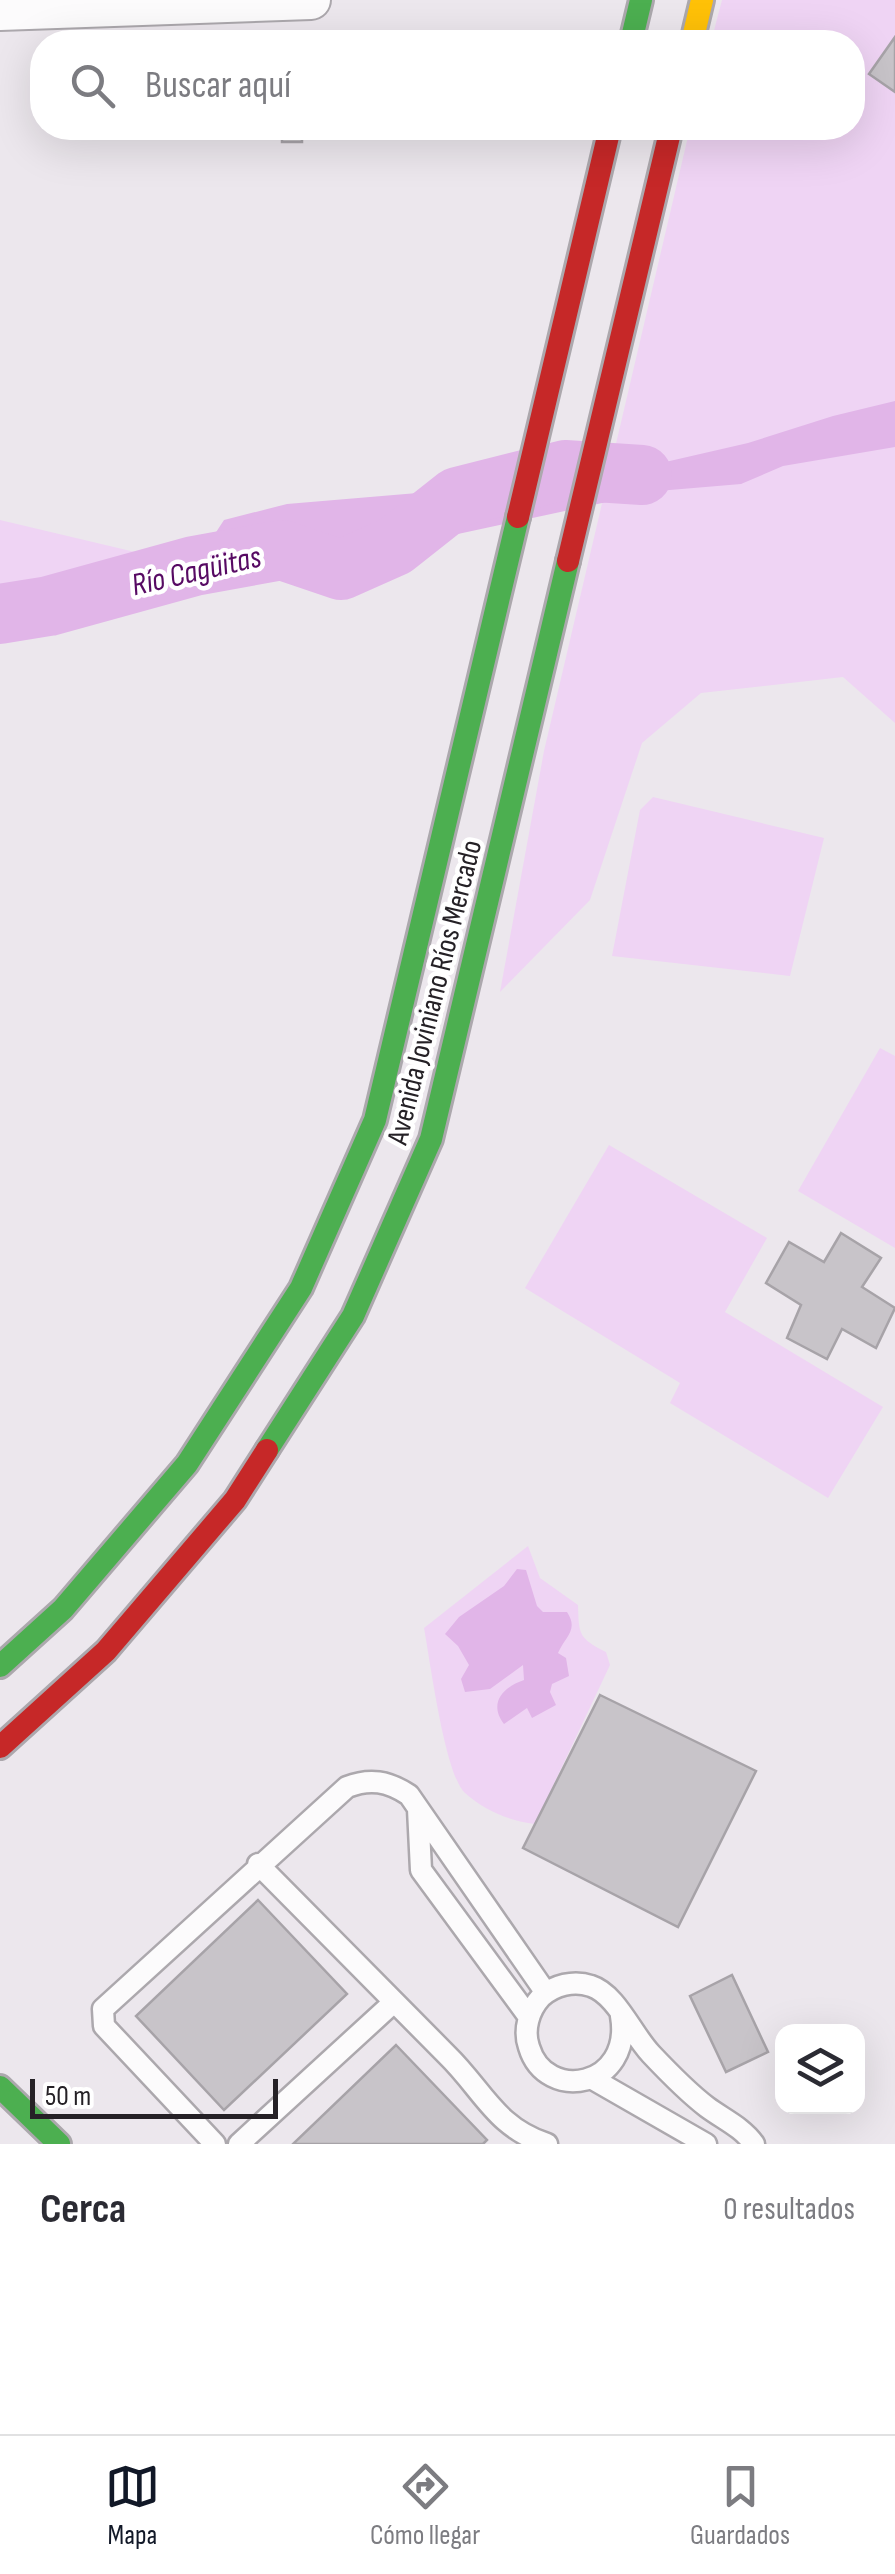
<!DOCTYPE html>
<html lang="es">
<head>
<meta charset="utf-8">
<style>
	body { margin:0; font-family:"Sofia Sans Condensed",sans-serif; background:#f2f2f3; color:#2b2b33 }
	.controls { position:absolute; right:30px; bottom:30px; display:grid; overflow:hidden; border-radius:20px; box-shadow:0 10px 40px #0002 }
	.controls button { width:90px; height:90px; display:grid; place-items:center; padding:0; border:0; border-bottom:2px solid #e1e1e2; background:#fff; color:#2b2b33; font:50px sans-serif }
	.scale { position:absolute; left:30px; bottom:25px; width:248px; box-sizing:border-box; padding-left:10px; border:5px solid #252126; border-top:0; font-size:28px; line-height:35px; white-space:nowrap; color:#252126; -webkit-text-stroke:8px #fff; paint-order:stroke }
	.list { margin:0; padding:0; list-style:none }
	h2 { display:flex; justify-content:space-between; align-items:center; height:130px; margin:0; padding:0 40px; font-size:42px }
	h2 small { font-size:32px; font-weight:400; color:#7c7c81 }
	.icon { flex:none; width:55px; height:55px; fill:none; stroke:currentColor; stroke-width:2; stroke-linecap:round; stroke-linejoin:round }
	.map { position:relative; flex:none; width:895px; height:2144px; overflow:hidden }
	.search { position:absolute; background:#fff; box-shadow:0 10px 40px #0002; left:30px; right:30px; top:30px; height:110px; display:flex; align-items:center; gap:25px; box-sizing:border-box; padding:0 35px; border-radius:40px; color:#7c7c81; font-size:38px }
	.sheet { height:290px; background:#fff }
	nav { display:flex; justify-content:space-around; align-items:center; box-sizing:border-box; height:140px; border-top:2px solid #e1e1e2; background:#fff; font-size:28px; color:#7c7c81 }
	nav a { display:grid; justify-items:center; gap:5px }
	nav .on { color:#111827 }
	.map>svg:first-child { display:block }
	.green { fill:#efd4f4 }
	.water { fill:#e1b5e8 }
	.lines { fill:none; stroke-linecap:round; stroke-linejoin:round }
	.river { stroke:#e1b5e8; stroke-width:60 }
	.building { fill:#c8c4c9; stroke:#a7a3a8; stroke-width:2.5 }
	.lane-casing { stroke:#aca8ad; stroke-width:25 }
	.street-casing { stroke:#aca8ad; stroke-width:42 }
	.fast-casing { stroke:#aca8ad; stroke-width:28 }
	.slow-casing { stroke:#aca8ad; stroke-width:28 }
	.jam-casing { stroke:#aca8ad; stroke-width:28 }
	.lane { stroke:#fcfbfc; stroke-width:20 }
	.street { stroke:#fcfbfc; stroke-width:38 }
	.fast { stroke:#4caf50; stroke-width:22 }
	.slow { stroke:#ffc107; stroke-width:22 }
	.jam { stroke:#c62828; stroke-width:22 }
	.labels { text-anchor:middle; stroke-width:9; stroke-linejoin:round; paint-order:stroke }
	.street-label { font-size:30px; fill:#252126; stroke:#fff }
	.water-label { font-size:32px; font-style:italic; fill:#570a63; stroke:#fff }
</style>
</head>
<body>
<div class="map">
<svg width="895" height="2144" viewBox="0 0 895 2144">
	<rect width="100%" height="100%" fill="#ece7ed"/>
	<path class="green" d="M722,0h173v723l-52,-46 -142,16 -59,50 -52,157 -90,92 44,-241 146,-623h162v-86h-141z
		M0,520l194,46 -145,40 -49,8z
		M653,797l171,41 -34,138 -178,-20 28,-146z
		M880,1048l15,8v192l-97,-57z
		M609,1145l158,93 -42,74 158,95 -55,91 -158,-95 10,-20 -155,-95z
		M528,1546l12,32 38,27c1,29 0,33 28,47l4,13 -75,159c-25,-3 -50,-13 -70,-31 -20,-18 -35,-133 -41,-165z"/>
	<path class="water" d="M895,401v46l-112,19 -42,18 -83,7 -214,46 -141,6 -109,23 30,-46 63,-16 166,-14 195,-24 100,-23 85,-27z
		M517,1569l9,1 11,36 6,6h24c12,18 -2,25 -9,41l8,5 3,18 -17,8 -2,8 6,13 -24,13 -5,-10 -23,16c-16,-21 -1,-37 20,-44l-1,-15 -33,24 -25,3 -4,-13 8,-14 -11,-19 -13,-12 14,-17 45,-31z"/>
	<g class="lines">
		<path class="river" d="M0,614l49,-8 145,-40 88,-16 59,20 54,-24 62,-49 108,-27 77,5"/>
	</g>
	<path class="building" d="M895,37v55l-26,-18z
		M282,128h20v14h-20z
		M841,1233l40,25 -19,29 33,21 -19,40 -34,-19 -15,30 -40,-21 14,-33 -35,-22 23,-41 35,20z
		M600,1695l156,76 -78,156 -155,-79z
		M258,1900l89,94 -123,116 -88,-94z
		M732,1975l36,77 -42,20 -36,-76z
		M396,2045l91,95 -4,4h-190z"/>
	<g class="lines">
		<defs>
			<path id="lane" d="M418,1809l3,61 108,147
				M258,1864c63,64 126,127 189,191 36,35 48,72 100,89
				M621,2016c12,71 -75,88 -92,31 -6,-17 0,-37 12,-50 13,-12 33,-17 50,-11 25,8 41,48 60,68 17,18 35,37 56,53 16,12 35,20 47,37
				M591,2078l115,66
				M215,2144l-111,-118 -1,-17 244,-222c23,-9 41,-6 62,8l137,198
				M239,2144l155,-142"/>
			<path id="street" d="M0,11l311,-11"/>
			<path id="fast" d="M631,42l10,-42
				M267,1450l86,-134 78,-177 137,-578
				M0,1666l63,-57 124,-145 114,-176 74,-168 143,-603
				M0,2087l59,57"/>
			<path id="slow" d="M692,42l10,-42"/>
			<path id="jam" d="M518,517l92,-389
				M568,561l103,-433
				M0,1747l106,-96 129,-151 32,-50"/>
		</defs>
		<use href="#lane" class="lane-casing"/>
		<use href="#street" class="street-casing"/>
		<use href="#fast" class="fast-casing"/>
		<use href="#slow" class="slow-casing"/>
		<use href="#jam" class="jam-casing"/>
		<use href="#lane" class="lane"/>
		<use href="#street" class="street"/>
		<use href="#fast" class="fast"/>
		<use href="#slow" class="slow"/>
		<use href="#jam" class="jam"/>
	</g>
	<g class="labels">
		<g class="street-label">
			<text transform="translate(434 992) rotate(-76)" y="10">Avenida Joviniano Ríos Mercado</text>
		</g>
		<g class="water-label">
			<text transform="translate(196 570) rotate(-13)" y="11">Río Cagüitas</text>
		</g>
	</g>
</svg>
<div class="controls">
<button><svg class="icon" aria-label="layers" viewBox="0 0 24 24"><path d="M12 4l9 5-9 5-9-5zM3 14l9 5 9-5"/></svg></button>
</div>
<div class="scale">50 m</div>
<div class="search"><svg class="icon" aria-label="search" viewBox="0 0 24 24"><circle cx="10" cy="10" r="6"/><path d="M15 15l6 6"/></svg>Buscar aquí</div>
</div>
<section class="sheet">
<h2>Cerca<small>0 resultados</small></h2>
<ul class="list">
</ul>
</section>
<nav>
<a class="on"><svg class="icon" aria-label="map" viewBox="0 0 24 24"><path d="M3 6l6-2 6 2 6-2v14l-6 2-6-2-6 2zM9 4v14M15 6v14"/></svg>Mapa</a>
<a><svg class="icon" aria-label="directions" viewBox="0 0 24 24"><path d="M12 3l9 9-9 9-9-9zM9 14v-3h6M13 9l2 2-2 2"/></svg>Cómo llegar</a>
<a><svg class="icon" aria-label="saved" viewBox="0 0 24 24"><path d="M7 4h10v16l-5-4-5 4z"/></svg>Guardados</a>
</nav>
</body>
</html>
